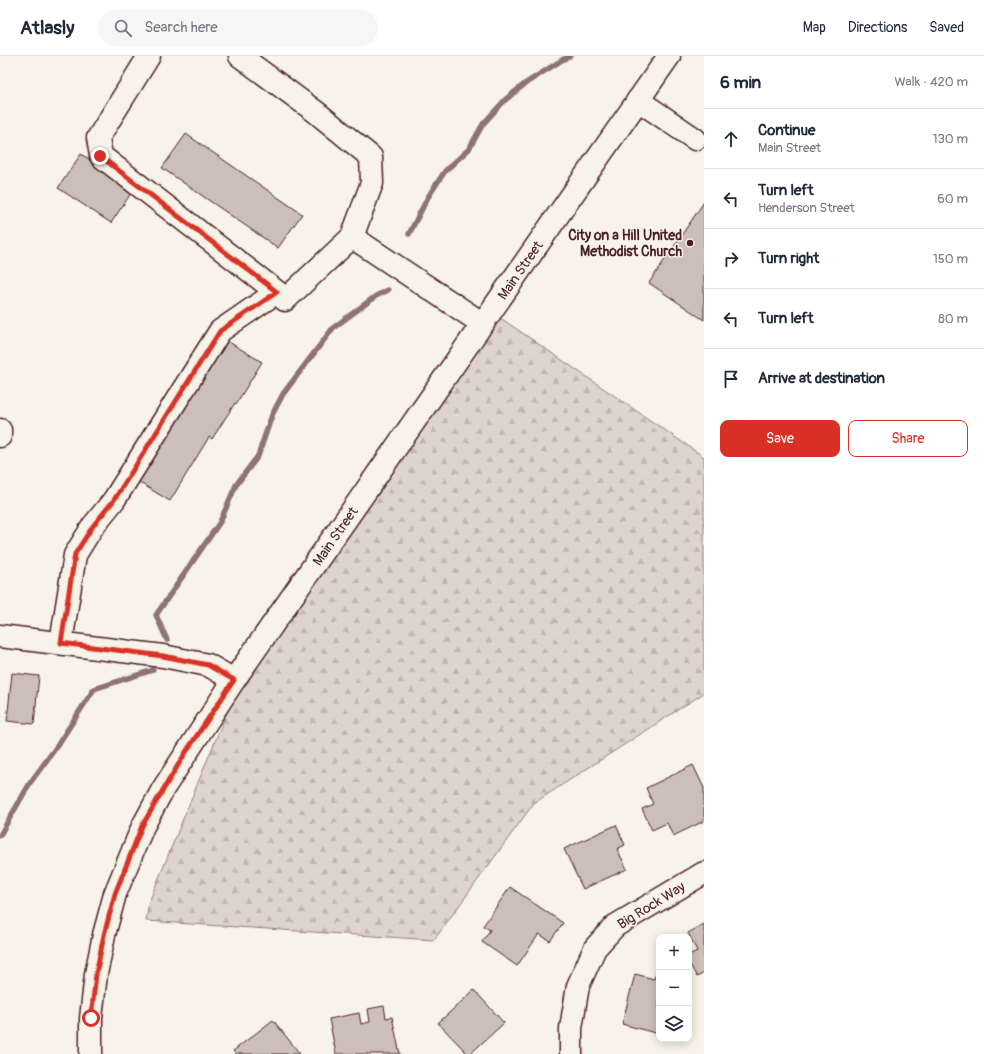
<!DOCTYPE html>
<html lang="en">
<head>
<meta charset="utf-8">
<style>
	body { margin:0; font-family:Pangolin,sans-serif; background:#f6f6f7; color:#1f2937 }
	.controls { position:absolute; right:12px; bottom:12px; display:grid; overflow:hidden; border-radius:8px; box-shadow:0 2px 10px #0003 }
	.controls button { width:36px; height:36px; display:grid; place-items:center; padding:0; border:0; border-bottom:1px solid #e0e1e3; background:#fff; color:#1f2937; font:20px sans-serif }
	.stop { position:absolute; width:12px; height:12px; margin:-9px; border:3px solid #d93025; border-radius:50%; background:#fff }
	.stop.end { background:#d93025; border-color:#fff; box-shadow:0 1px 4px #0008 }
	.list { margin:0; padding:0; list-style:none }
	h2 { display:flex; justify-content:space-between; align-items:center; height:52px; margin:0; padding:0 16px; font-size:17px }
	h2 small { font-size:13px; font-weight:400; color:#747a83 }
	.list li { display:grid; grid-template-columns:26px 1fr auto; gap:12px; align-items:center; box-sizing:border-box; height:60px; padding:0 16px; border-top:1px solid #e0e1e3 }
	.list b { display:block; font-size:15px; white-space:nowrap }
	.list p { margin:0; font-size:13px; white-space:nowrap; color:#747a83 }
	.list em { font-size:13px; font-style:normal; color:#747a83 }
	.actions { display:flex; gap:8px; padding:12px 16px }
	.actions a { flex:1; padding:9px 0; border:1px solid #d93025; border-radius:8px; text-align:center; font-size:14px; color:#d93025 }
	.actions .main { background:#d93025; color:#fff }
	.icon { flex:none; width:22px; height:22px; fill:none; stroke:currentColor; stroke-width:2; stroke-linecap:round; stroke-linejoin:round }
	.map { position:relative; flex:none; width:704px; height:998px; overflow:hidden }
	header { display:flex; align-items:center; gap:24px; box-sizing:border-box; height:56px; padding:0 20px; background:#fff; border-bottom:1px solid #e0e1e3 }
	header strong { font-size:19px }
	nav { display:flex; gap:22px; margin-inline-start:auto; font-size:14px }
	.search { width:280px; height:36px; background:#f6f6f7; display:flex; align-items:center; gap:10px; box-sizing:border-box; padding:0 14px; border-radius:22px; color:#747a83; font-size:15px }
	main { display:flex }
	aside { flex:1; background:#fff }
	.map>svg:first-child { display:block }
	.forest { fill:url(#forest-firs); stroke:#947a7c }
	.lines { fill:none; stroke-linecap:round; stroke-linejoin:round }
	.stream { stroke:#8e7275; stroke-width:5.5 }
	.building { fill:#ccbfb9; stroke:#4a1f2b }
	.minor-casing { stroke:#4a1f2b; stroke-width:25 }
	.major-casing { stroke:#4a1f2b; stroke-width:25 }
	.minor { stroke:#f7f3e8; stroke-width:22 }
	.major { stroke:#f7f3e8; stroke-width:22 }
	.route { stroke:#d93025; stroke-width:5 }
	.poi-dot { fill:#4a1f2b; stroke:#f7f3e8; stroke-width:1.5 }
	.labels { text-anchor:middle; stroke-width:3; stroke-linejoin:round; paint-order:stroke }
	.poi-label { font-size:14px; font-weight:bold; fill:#4a1f2b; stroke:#f7f3e8; text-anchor:end }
	.street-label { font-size:14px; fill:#4a1f2b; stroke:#f7f3e8 }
</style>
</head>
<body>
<header>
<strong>Atlasly</strong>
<div class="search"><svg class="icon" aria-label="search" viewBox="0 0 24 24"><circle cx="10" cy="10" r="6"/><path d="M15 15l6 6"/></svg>Search here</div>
<nav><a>Map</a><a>Directions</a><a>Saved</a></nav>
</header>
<main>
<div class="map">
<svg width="704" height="998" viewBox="0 0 704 998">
	<defs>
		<pattern id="forest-firs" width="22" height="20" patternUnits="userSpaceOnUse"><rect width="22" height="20" fill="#ded4cc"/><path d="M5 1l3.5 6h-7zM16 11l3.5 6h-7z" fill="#c0b6af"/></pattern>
	</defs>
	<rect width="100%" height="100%" fill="#f7f3e8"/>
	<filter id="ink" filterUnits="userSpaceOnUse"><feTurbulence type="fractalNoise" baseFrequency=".025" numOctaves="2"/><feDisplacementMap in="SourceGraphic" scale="8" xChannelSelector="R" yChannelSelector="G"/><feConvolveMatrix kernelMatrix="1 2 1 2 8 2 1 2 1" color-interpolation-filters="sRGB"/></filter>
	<g filter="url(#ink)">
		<path class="forest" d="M496,259l208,142v236l-170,110 -100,137 -288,-19 3,-19 87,-212z"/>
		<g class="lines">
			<path class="stream" d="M409,178l19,-37 17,-26 24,-22 14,-25 22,-24 21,-17 36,-23 8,-4
				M167,584l-11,-25 64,-93 16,-37 22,-29 14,-41 11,-21 50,-66 43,-32 12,-6
				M0,779l30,-52 27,-37 37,-57 59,-19"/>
		</g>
		<path class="building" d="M186,78l116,80 -24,34 -116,-80z
			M81,98l53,35 -23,34 -53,-35z
			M704,146v118l-55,-37z
			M224,283l38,23 -26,42 -1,-1 -23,36 -3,-2 -39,64 -33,-20z
			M12,617l27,3 -5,48 -27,-3z
			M693,709l11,23v33l-31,15 -6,-13 -15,7 -10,-21 11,-5 -7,-16z
			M616,769l9,20 -8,4 10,20 -44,20 -19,-40z
			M510,831l53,36 -13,18 -11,-7 -22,32 -35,-24 8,-12 -7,-4z
			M704,868v49l-7,4 -8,-14v-8l8,-4 -9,-18z
			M657,915h2v63l-37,-10 13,-50 19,5z
			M474,934l30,33 -34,31h-2l-30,-31z
			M384,950l2,12 6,-1 8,37h-64l-7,-35 30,-6 2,11 9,-2 -2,-13z
			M273,964l27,34h-64l-3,-3z"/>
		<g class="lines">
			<defs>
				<path id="minor" d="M149,0l-51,82 3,18 176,136 8,8 67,-63 20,-54 -1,-26 -55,-45 -76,-56
					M638,44l57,39
					M352,181l131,87
					M0,374v6
					M0,580l163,20 45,9 26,15
					M61,587l14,-88 18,-29 21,-26 106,-169 57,-39
					M571,998v-26l7,-42 17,-38 20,-22 89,-53"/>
				<path id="major" d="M91,998v-36l5,-44 8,-39 11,-41 28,-68 20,-37 71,-109 435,-624"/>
			</defs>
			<use href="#minor" class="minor-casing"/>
			<use href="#major" class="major-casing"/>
			<use href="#minor" class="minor"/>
			<use href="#major" class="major"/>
		</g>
	</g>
	<g class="lines" filter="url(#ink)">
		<path class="route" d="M91,962l5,-44 8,-39 11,-41 27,-68 21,-36 23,-38 48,-72 -26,-15 -45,-9 -102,-13 14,-89 18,-28 21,-26 106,-169 57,-39 -177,-136"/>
	</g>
	<circle class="poi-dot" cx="690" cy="187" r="4"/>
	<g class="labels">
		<g class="poi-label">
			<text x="682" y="184">City on a Hill United<tspan x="682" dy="16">Methodist Church</tspan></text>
		</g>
		<g class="street-label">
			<text transform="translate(520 214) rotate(-55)" y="5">Main Street</text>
			<text transform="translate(335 480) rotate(-55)" y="5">Main Street</text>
			<text transform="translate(651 849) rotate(-32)" y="5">Big Rock Way</text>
		</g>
	</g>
</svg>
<div class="controls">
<button>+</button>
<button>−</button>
<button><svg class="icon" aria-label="layers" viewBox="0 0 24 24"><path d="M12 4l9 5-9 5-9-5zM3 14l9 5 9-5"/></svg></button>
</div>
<div class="stop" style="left:91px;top:962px"></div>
<div class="stop end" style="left:100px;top:100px"></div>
</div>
<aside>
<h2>6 min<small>Walk · 420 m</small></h2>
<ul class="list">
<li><svg class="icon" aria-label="ahead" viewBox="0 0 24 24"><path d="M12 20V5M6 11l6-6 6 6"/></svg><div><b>Continue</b><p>Main Street</p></div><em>130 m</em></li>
<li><svg class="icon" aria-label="left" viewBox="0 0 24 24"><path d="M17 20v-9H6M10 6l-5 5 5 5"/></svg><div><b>Turn left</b><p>Henderson Street</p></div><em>60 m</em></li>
<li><svg class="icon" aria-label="right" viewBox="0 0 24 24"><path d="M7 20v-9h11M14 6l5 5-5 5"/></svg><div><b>Turn right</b></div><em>150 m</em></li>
<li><svg class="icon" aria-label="left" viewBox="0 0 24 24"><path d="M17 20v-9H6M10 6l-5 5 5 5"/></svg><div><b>Turn left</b></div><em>80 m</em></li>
<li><svg class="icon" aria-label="arrive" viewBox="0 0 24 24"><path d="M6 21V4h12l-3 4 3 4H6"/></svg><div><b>Arrive at destination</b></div></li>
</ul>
<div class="actions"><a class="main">Save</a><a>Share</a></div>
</aside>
</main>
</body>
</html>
